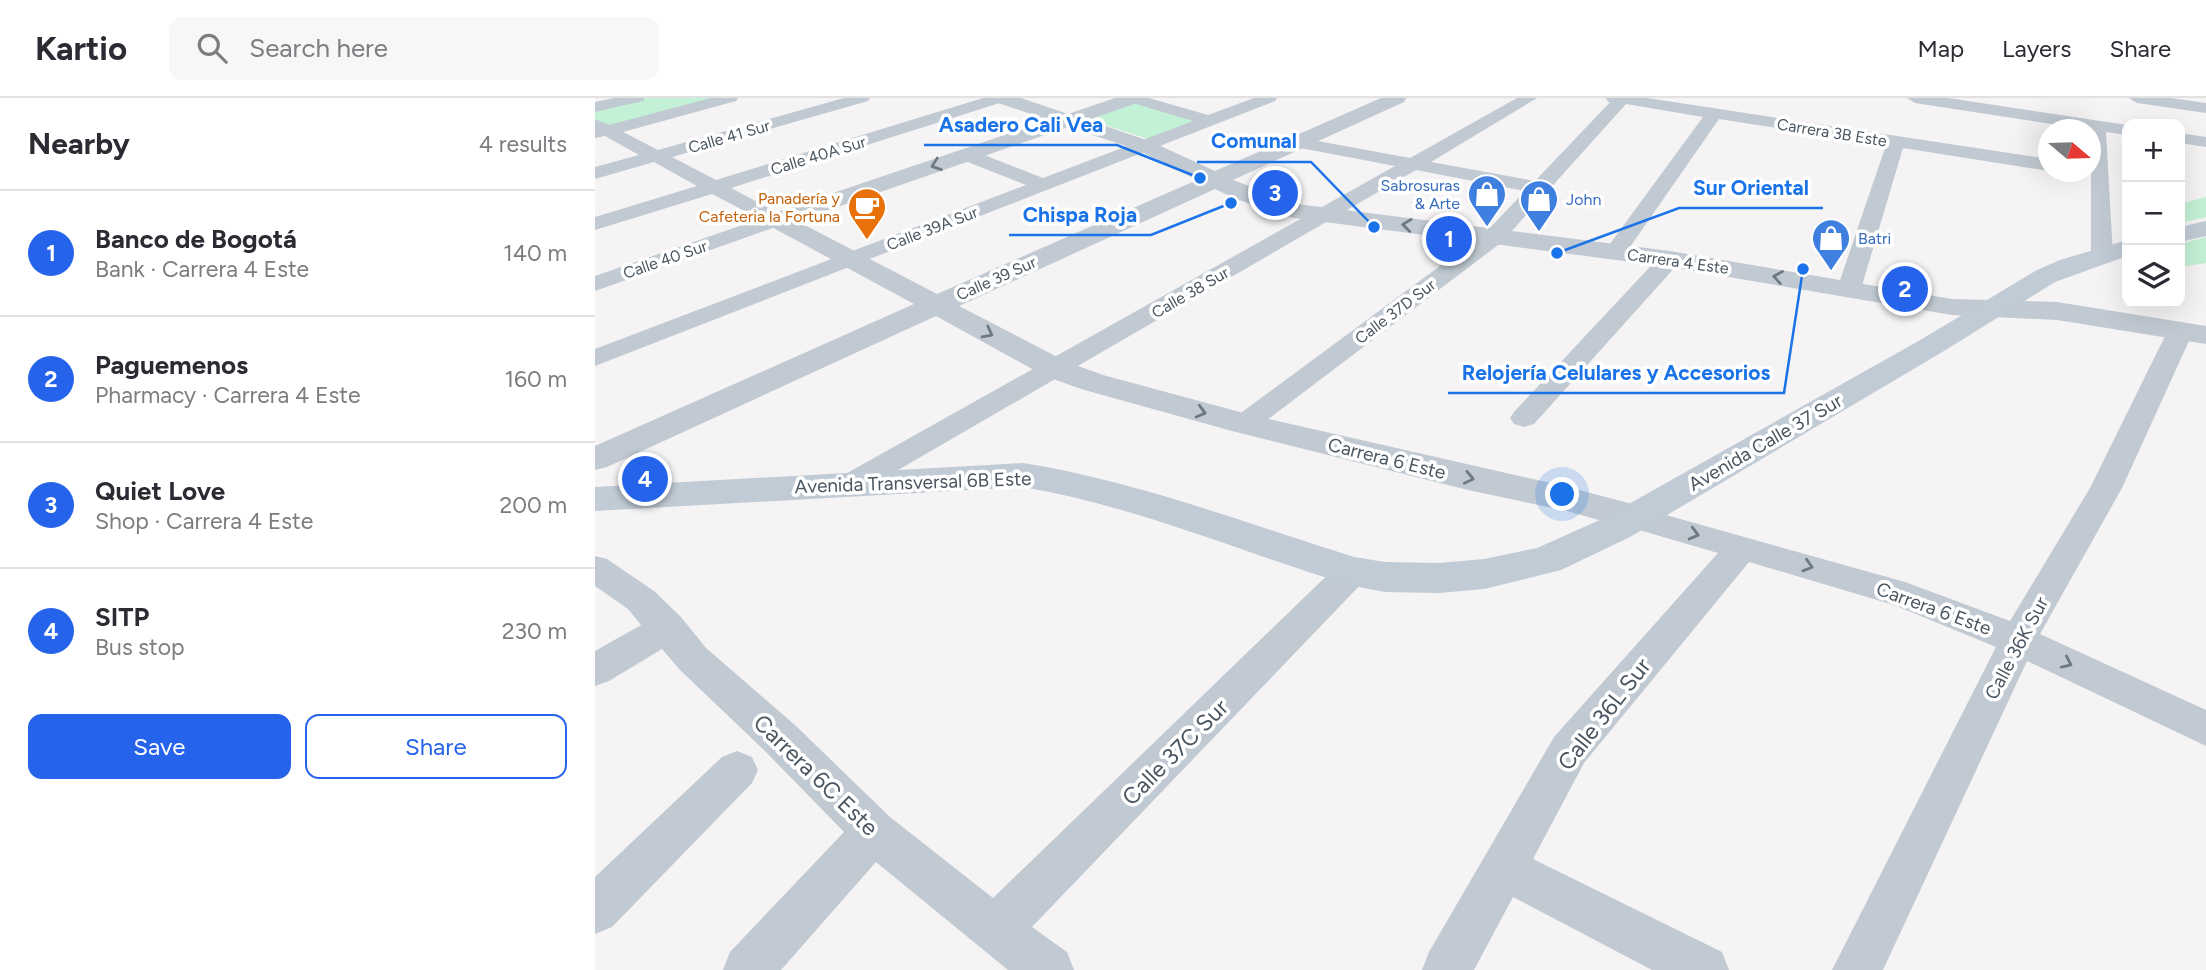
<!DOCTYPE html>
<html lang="en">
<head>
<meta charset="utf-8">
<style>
	body { margin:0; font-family:Figtree,sans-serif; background:#f7f7f7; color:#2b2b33 }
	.controls { position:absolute; right:21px; top:21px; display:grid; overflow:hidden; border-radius:14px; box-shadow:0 7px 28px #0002 }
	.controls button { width:63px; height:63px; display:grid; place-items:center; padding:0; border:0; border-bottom:2px solid #e1e1e2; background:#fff; color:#2b2b33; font:35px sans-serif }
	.compass { position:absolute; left:1443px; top:21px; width:63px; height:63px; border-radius:50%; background:#fff; box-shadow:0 7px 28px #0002; rotate:109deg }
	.you { position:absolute; left:968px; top:397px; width:24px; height:24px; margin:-18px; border:5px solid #fff; border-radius:50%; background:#1a73e8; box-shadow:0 0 0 10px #1a73e833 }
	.badge { display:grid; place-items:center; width:46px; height:46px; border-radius:50%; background:#2563eb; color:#fff; font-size:23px; font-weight:700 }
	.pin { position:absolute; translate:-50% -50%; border:4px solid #fff; box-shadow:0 2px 7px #0006 }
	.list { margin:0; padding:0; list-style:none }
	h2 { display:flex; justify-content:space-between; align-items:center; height:91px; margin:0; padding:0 28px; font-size:30px }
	h2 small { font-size:23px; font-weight:400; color:#7c7c81 }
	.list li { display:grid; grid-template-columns:46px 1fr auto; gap:21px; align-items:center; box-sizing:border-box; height:126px; padding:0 28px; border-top:2px solid #e1e1e2 }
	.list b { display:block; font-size:26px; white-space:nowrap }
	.list p { margin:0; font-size:23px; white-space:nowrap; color:#7c7c81 }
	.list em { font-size:23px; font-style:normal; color:#7c7c81 }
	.actions { display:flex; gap:14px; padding:21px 28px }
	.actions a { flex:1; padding:16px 0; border:2px solid #2563eb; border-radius:14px; text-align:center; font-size:24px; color:#2563eb }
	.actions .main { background:#2563eb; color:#fff }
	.icon { flex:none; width:38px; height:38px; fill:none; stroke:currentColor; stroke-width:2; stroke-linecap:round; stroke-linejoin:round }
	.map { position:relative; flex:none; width:1611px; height:872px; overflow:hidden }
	header { display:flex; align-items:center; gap:42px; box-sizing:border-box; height:98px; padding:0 35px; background:#fff; border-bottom:2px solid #e1e1e2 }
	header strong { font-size:33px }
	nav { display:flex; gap:38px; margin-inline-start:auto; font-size:24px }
	.search { width:490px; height:63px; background:#f7f7f7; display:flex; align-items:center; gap:18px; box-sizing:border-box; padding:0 24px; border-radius:14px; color:#7c7c81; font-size:26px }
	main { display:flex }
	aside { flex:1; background:#fff }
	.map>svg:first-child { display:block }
	.green { fill:#c3f1d5 }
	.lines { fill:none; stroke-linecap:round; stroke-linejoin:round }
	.minor { fill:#c1cad2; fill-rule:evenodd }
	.tertiary { fill:#c1cad2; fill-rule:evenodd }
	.secondary { fill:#c1cbd6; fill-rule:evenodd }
	.oneway { stroke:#6e7983 }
	.labels { text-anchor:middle; stroke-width:7; stroke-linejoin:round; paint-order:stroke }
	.far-street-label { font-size:16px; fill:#4a5661; stroke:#fff }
	.far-shop-label { font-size:16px; fill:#366cbe; stroke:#fff; text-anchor:start }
	.far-food-label { font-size:16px; fill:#c56008; stroke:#fff; text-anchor:end }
	.street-label { font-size:19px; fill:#4a5661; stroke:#fff }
	.near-street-label { font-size:23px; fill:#4a5661; stroke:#fff }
	.leader { fill:none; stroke:#1a73e8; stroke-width:2.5 }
	.callout-dot { fill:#1a73e8; stroke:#fff; stroke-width:2.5 }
	.callout-label { font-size:21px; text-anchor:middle; font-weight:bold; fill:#1a73e8; stroke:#fff; stroke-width:7; stroke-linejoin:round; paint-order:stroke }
</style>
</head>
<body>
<header>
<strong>Kartio</strong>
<div class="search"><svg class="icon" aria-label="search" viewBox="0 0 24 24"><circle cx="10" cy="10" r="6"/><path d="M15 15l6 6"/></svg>Search here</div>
<nav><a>Map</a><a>Layers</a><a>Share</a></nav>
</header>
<main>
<aside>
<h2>Nearby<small>4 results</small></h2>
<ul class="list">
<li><span class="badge">1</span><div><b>Banco de Bogotá</b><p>Bank · Carrera 4 Este</p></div><em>140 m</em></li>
<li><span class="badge">2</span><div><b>Paguemenos</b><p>Pharmacy · Carrera 4 Este</p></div><em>160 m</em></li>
<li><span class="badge">3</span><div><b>Quiet Love</b><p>Shop · Carrera 4 Este</p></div><em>200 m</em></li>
<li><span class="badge">4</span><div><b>SITP</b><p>Bus stop</p></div><em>230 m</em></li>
</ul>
<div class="actions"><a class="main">Save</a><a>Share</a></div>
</aside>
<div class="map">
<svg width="1611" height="872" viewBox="0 0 1611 872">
	<rect width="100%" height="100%" fill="#f5f3f3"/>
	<path class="green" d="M52,0h77l-129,35v-23z
		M542,4l63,18 -49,20 -64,-21z
		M1611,99v20l-26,6v-19z
		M1611,139v26l-26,4v-23z"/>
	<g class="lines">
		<path class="minor" d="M19,0h31l-2,3 -48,11v-10z
			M116,0h27l-2,3 -113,31 35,18 186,-52h26l-2,3 -196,56 44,23 267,-82h25l-2,3 -275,87 53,28 3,4 -3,4 -189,67v-15l165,-57 -48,-25 -117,36v-13l102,-31 -43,-24 -59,17v-12l44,-12 -34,-19 -10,2v-19l14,6z
			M529,0h25l59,17 46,-17h23l-2,3 -680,265v-17l431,-164 -66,-26 -2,-4 2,-4h14l69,27 150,-57 -67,-20z
			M922,0h20l-106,64 104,19 79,-83h33l402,61v12l-146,-23 -42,141 -4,5h-16l-4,-5 49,-144 -167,-26 -96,138h-16l-3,-5 99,-135 -77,-13 -124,138 -248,188 -10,3 -10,-3 -4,-6 4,-6 252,-186 39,-41 -109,-21 -554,321 -11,3 -11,-3 -5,-7 5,-7 555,-311 -100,-19 -3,-4 3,-4 6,-1 109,20z
			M1312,0h41l179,27v10l-21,-3 7,123 -3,5h-16l-3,-5v-125l-176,-27z
			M1534,0h42l35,5v10l-69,-10z
			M1585,35l26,4v10l-26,-4z
			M1075,154l8,2 3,5 -3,5 -144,160 -10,3 -10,-3 -4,-6 4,-6 148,-158z
			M1586,224l9,3 4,5 -72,158 -82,146 166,76v36l-179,-85 -144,309h-51l164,-323 -102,-42 -145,-43 -165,201 -51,96 189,93 7,18h-77l-139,-73 -39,73h-52l7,-18 125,-215 164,-184 -96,-28 -4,-8 4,-8 12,-3 271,76 105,39 80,-133 78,-158 4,-5z
			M0,458l12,3 47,32 27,26 25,31 90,78 94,91 103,81 348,-336 12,-4 12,4 5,9 -5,9 -333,347 35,25 7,18h-66l-132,-108 -95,108h-58l7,-18 114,-120 -78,-80 -86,-82 -18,-21 -53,32 -14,5v-35l46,-26 -13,-16 -33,-23z
			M142,653l15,6 6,13 -6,13 -140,144 -17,7v-57l127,-120z"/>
		<path class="tertiary" d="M398,0h28l47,16 47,-16h27l-2,4 -52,18 64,22 63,29 166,-73h25l-2,4 -171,78 64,24 373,47 282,48 105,3 149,24v18l-149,-24 -105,-5 -282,-48 -376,-49 -58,-19 -21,-10 -256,117 108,56 36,13 148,40 317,72 79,21 6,9 -6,9 -13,4 -67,-19 -99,-21 -236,-59 -151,-42 -36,-13 -109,-60 -329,151 -12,3v-24l319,-142 -146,-79 -3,-5 3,-5 281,-95 -54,-18zM473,29l70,23 59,30 -260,114 -140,-73z
			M1011,0h26l-9,6 -15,-2z"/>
		<path class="secondary" d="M1611,123v15l-26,6v-15z
			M1532,142v16l-72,26 -111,69 -314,186 -69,33 -77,19 -45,4 -54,-1 -32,-6c-110,-33 -217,-80 -330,-99l-428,24v-24l428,-24c113,18 222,60 331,94l31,5 54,1 45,-4 53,-11 65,-29 320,-180 115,-69 23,-10z"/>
	</g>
	<defs><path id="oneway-chevron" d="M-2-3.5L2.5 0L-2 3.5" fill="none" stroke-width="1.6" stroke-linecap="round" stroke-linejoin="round" transform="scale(1.75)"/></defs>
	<g class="oneway">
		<use href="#oneway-chevron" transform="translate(341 67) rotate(161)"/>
		<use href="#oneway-chevron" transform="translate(812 127) rotate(-173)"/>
		<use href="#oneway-chevron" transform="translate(1183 179) rotate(-170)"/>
		<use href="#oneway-chevron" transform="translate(393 235) rotate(28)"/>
		<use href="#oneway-chevron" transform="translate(606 314) rotate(15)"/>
		<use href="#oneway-chevron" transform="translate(874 380) rotate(12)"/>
		<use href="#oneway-chevron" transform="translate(1099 436) rotate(15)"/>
		<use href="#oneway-chevron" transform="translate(1213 468) rotate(17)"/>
		<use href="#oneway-chevron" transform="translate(1472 565) rotate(25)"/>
	</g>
	<defs>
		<symbol id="shop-pin" viewBox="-11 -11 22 30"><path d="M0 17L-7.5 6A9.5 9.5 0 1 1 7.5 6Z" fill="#3f7fe0" stroke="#fff"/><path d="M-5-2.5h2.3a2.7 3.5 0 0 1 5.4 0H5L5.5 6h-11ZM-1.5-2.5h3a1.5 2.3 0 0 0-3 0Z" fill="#fff"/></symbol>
		<symbol id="cafe-pin" viewBox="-11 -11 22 30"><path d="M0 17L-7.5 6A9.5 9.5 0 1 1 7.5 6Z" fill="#e8710a" stroke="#fff"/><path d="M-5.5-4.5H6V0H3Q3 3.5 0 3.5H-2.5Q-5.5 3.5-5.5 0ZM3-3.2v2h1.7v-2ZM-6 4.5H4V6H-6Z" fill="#fff"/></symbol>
	</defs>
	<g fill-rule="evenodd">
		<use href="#shop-pin" x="870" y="74" width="44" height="60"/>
		<use href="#shop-pin" x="922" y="79" width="44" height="60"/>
		<use href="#cafe-pin" x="250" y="87" width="44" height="60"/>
		<use href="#shop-pin" x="1214" y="118" width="44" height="60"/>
	</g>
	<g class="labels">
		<g class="far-street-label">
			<text transform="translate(1237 34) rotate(9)" y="6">Carrera 3B Este</text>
			<text transform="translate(134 38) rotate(-16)" y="6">Calle 41 Sur</text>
			<text transform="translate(223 57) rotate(-17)" y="6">Calle 40A Sur</text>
			<text transform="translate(337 130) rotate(-21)" y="6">Calle 39A Sur</text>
			<text transform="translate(70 161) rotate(-19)" y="6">Calle 40 Sur</text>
			<text transform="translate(1083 163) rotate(8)" y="6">Carrera 4 Este</text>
			<text transform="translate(401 180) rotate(-24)" y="6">Calle 39 Sur</text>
			<text transform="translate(595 194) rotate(-30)" y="6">Calle 38 Sur</text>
			<text transform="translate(800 213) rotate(-37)" y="6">Calle 37D Sur</text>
		</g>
		<g class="far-shop-label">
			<text x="865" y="93" text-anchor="end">Sabrosuras<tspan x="865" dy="18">&amp; Arte</tspan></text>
			<text x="971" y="107">John</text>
			<text x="1263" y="146">Batri</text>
		</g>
		<g class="far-food-label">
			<text x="245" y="106">Panadería y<tspan x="245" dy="18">Cafeteria la Fortuna</tspan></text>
		</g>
		<g class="street-label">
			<text transform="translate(1170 344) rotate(-30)" y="7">Avenida Calle 37 Sur</text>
			<text transform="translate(792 360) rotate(14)" y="7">Carrera 6 Este</text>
			<text transform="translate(318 384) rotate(-2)" y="7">Avenida Transversal 6B Este</text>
			<text transform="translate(1339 510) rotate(20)" y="7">Carrera 6 Este</text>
			<text transform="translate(1421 550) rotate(-62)" y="7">Calle 36K Sur</text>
		</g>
		<g class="near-street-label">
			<text transform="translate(1009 616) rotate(-52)" y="8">Calle 36L Sur</text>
			<text transform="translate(580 654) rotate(-45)" y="8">Calle 37C Sur</text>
			<text transform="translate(221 677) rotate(44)" y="8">Carrera 6C Este</text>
		</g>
	</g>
	<path class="leader" d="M605 80L522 47H329M779 129L716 64H602M962 155L1084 110H1228M636 105L556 137H414M1208 171L1189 295H853"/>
	<g class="callout-dot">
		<circle cx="605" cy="80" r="7"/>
		<circle cx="779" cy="129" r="7"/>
		<circle cx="962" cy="155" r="7"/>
		<circle cx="636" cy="105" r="7"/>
		<circle cx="1208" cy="171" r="7"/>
	</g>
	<g class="callout-label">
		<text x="426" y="34">Asadero Cali Vea</text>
		<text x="659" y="50">Comunal</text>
		<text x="1156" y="97">Sur Oriental</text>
		<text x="485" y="124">Chispa Roja</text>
		<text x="1021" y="282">Relojería Celulares y Accesorios</text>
	</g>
</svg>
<div class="controls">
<button>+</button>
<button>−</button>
<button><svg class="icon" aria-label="layers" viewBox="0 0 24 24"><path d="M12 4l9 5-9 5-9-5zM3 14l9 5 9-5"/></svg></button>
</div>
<svg class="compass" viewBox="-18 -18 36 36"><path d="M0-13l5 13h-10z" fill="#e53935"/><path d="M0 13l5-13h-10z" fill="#7c7c81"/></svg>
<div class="you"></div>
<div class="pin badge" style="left:854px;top:141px">1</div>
<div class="pin badge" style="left:1310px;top:191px">2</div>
<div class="pin badge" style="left:680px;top:95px">3</div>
<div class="pin badge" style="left:50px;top:381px">4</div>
</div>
</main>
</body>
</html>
